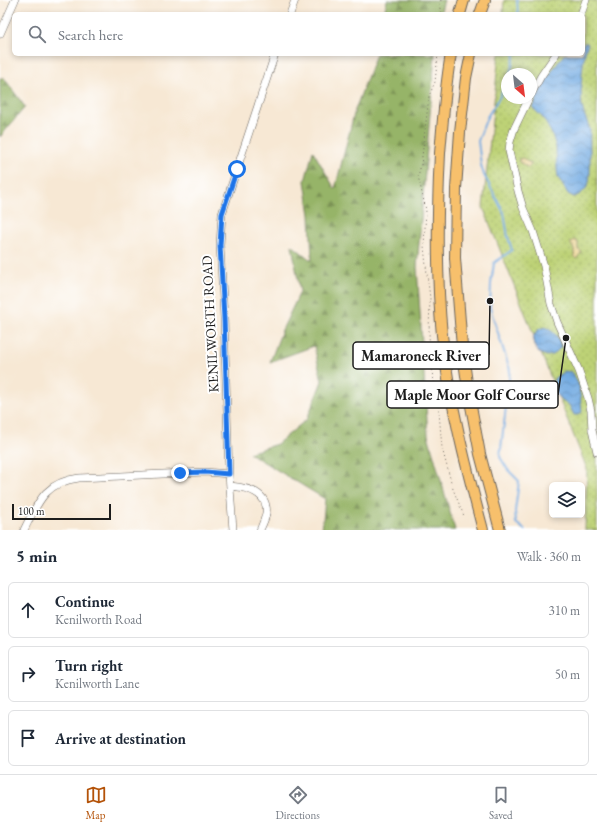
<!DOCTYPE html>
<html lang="en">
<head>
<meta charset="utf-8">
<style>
	body { margin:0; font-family:"EB Garamond",serif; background:#f2f2f3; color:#1f2937 }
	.controls { position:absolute; right:12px; bottom:12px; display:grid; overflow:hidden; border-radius:6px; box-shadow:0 2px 6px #0003 }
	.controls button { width:36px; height:36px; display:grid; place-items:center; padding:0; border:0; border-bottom:1px solid #e0e1e3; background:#fff; color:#1f2937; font:20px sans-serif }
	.compass { position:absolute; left:501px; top:68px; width:36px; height:36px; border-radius:50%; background:#fff; box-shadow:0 2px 6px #0003; rotate:152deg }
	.scale { position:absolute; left:12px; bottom:10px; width:99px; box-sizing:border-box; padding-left:4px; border:2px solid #1c1c1c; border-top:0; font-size:11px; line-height:14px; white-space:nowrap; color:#1c1c1c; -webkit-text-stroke:3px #fff; paint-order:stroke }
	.stop { position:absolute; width:12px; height:12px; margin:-9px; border:3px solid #1a73e8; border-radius:50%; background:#fff }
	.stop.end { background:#1a73e8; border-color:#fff; box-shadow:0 1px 4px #0008 }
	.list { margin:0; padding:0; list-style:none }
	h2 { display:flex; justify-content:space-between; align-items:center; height:52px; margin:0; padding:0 16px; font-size:17px }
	h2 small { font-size:13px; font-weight:400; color:#747a83 }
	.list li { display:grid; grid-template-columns:26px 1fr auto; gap:12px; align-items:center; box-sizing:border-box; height:56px; margin:0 8px 8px; padding:0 8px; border:1px solid #e0e1e3; border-radius:6px }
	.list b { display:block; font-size:15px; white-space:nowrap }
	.list p { margin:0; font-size:13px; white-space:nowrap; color:#747a83 }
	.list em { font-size:13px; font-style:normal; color:#747a83 }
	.icon { flex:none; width:22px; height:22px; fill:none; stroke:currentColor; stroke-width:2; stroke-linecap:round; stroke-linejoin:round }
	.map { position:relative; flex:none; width:597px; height:530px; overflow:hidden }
	.search { position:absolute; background:#fff; box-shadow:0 2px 6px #0003; left:12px; right:12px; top:12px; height:44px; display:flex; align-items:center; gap:10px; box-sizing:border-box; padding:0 14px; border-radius:6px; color:#747a83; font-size:15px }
	.sheet { height:244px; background:#fff }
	nav { display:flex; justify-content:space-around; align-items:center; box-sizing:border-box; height:56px; border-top:1px solid #e0e1e3; background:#fff; font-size:11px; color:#747a83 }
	nav a { display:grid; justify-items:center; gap:2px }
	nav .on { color:#b45309 }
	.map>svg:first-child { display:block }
	.grass { fill:url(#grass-dots); stroke:#6c7749; fill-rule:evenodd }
	.forest { fill:url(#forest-firs); stroke:#596842 }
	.sand { fill:url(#sand-dots); stroke:#857b5d }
	.water { fill:url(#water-waves); stroke:#48647f }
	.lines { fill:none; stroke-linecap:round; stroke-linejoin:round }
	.stream { stroke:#73abe2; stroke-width:2 }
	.minor-casing { stroke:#69635c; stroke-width:8 }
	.highway-casing { stroke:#69635c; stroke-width:12 }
	.path { stroke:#69635c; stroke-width:1; stroke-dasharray:1 3; stroke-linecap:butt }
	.minor { stroke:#fff; stroke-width:7 }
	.highway { stroke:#f7c06c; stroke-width:10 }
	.route { stroke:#1a73e8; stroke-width:5 }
	.labels { text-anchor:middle; stroke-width:4; stroke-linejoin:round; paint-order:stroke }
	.street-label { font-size:14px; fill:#1c1c1c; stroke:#fff }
	.leader { fill:none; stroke:#1c1c1c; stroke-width:1.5 }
	.callout-dot { fill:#1c1c1c; stroke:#fff; stroke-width:1.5 }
	.callout { fill:#fff; stroke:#1c1c1c; stroke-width:1.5 }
	.callout-label { font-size:15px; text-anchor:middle; font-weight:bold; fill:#1c1c1c }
</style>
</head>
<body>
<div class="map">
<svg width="597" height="530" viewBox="0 0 597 530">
	<defs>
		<pattern id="grass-dots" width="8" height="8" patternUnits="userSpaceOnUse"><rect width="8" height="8" fill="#bdd276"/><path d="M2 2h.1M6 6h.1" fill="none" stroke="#a2b466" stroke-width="1.8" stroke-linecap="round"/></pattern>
		<pattern id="forest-firs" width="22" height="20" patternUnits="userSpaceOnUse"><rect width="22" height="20" fill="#96b467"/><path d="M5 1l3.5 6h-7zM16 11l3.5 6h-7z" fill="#7a9254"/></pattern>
		<pattern id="sand-dots" width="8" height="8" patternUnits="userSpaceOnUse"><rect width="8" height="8" fill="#eeda9e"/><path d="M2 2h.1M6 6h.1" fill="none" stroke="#ccba88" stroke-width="1.8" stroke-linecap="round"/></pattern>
		<pattern id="water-waves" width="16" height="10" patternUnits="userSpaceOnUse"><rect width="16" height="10" fill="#73abe2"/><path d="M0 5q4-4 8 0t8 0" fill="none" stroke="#5e8ab6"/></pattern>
	</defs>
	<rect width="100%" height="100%" fill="#fff"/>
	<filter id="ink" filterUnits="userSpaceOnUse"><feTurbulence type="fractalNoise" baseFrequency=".025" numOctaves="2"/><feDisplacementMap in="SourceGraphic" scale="8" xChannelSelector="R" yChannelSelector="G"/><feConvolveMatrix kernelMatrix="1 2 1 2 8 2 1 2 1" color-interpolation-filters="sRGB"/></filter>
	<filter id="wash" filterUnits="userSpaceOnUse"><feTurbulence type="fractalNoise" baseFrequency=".012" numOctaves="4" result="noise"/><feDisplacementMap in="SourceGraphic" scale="16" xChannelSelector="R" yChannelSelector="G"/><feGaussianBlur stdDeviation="0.9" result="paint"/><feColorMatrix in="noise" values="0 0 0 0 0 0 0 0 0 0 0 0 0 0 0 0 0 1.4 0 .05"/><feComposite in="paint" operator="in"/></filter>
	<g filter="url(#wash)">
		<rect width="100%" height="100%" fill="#f7e8d4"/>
		<path class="grass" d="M504,0h93v530h-12l2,-61 -104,-262 16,-153h84v-40h-80zM507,74h24v24h-24z"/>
		<path class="forest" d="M387,0h57l-4,14h-56z
			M376,54h59l-18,213 11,168 27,95h-133l3,-31 -76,-46 28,-9 30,-25 15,-38 -8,-35 -44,16 12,-32 18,-38 -8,-47 20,16 -2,-46 -5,-34 8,-30 22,38 20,-79z
			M0,78h4l21,29 -25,30z"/>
		<path class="sand" d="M523,158l3,3 5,2v2l-3,3 -9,-6v-3z
			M574,240l4,2v7l3,2v2l-4,5 -1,1 -2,-2v-7l-3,-6v-2z"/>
		<path class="water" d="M584,43h3l1,1c-6,11 -8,49 -6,62 1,8 6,16 8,24 -1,12 2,46 -2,55 -3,6 -8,10 -14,12l-6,-3 -10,-17 -1,-7 -1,-23 -4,-13 -9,-16 -10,-10 8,-20 6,-10 16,-22 3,-2h17v-10z
			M545,327c9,5 14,9 16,20l-8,8 -6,1 -8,-3 -3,-4 -3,-12 6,-8z
			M565,371l6,1 8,13 3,27 -4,3h-4l-5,-10 -12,-9 -3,-8v-9l3,-3z"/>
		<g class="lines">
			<path class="stream" d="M517,0l1,14
				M510,74l5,-20
				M507,81l-8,17 -12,19 -9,24 3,24 3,10 20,38 4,24 4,13 -18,13 -3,21 -1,24 20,62 -5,45 -5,42 8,13 11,11 -4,30 1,12 9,7"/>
		</g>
	</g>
	<g filter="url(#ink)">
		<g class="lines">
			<defs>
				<path id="minor" d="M290,14l5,-14
					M581,14l5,-14
					M0,34l15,-34
					M531,94l10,-18 15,-22
					M529,98l-15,31 -4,13 -1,9 9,40 5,17 10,23 11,35 7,38 6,18 22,49 9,27 3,13 1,19 5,22
					M230,486c13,1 33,5 36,20 2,8 -3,17 -6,24
					M24,530c14,-28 21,-48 55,-52l126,-6 24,2
					M233,530l-4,-56 -5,-156 -4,-73 2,-31 53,-160"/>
				<path id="highway" d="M460,14l4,-14
					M480,14l5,-14
					M451,54c-6,33 -8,66 -11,99 -3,61 -4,121 2,182 7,66 24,131 41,195
					M471,54l-5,24 -6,54 -4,57 -1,69 7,89 6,43 12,64 20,76"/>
			</defs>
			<use href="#minor" class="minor-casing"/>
			<use href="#highway" class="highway-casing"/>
			<path class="path" d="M441,0l-1,3 2,11
				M438,54l-3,28 -6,14 -8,69 -3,11 8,34 -2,36 2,20 4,32 -1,33 1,32 8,37 4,48 11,41 11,27"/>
			<use href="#minor" class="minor"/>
			<use href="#highway" class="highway"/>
		</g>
	</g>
	<g class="lines" filter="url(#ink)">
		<path class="route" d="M180,473l25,-1 24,2 -5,-156 -4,-73 2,-31 15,-45"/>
	</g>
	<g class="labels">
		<g class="street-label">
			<text transform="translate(210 324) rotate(-93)" y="5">KENILWORTH ROAD</text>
		</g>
	</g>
	<path class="leader" d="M490 301L489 355M566 338L558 395"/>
	<g class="callout-dot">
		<circle cx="490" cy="301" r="4"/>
		<circle cx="566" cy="338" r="4"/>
	</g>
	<g class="callout">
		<rect x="353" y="342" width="136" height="27" rx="4"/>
		<rect x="387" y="381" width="171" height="27" rx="4"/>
	</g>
	<g class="callout-label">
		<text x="421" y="361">Mamaroneck River</text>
		<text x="472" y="400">Maple Moor Golf Course</text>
	</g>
</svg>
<div class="controls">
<button><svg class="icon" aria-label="layers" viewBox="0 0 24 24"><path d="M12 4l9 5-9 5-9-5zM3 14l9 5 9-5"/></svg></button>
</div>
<svg class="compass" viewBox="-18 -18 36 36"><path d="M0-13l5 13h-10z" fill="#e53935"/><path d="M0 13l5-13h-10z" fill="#747a83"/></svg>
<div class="scale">100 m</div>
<div class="stop" style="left:237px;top:169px"></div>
<div class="stop end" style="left:180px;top:473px"></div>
<div class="search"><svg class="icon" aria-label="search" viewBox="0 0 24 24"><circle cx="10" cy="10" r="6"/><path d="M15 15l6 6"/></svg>Search here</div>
</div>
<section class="sheet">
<h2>5 min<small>Walk · 360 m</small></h2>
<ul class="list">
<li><svg class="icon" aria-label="ahead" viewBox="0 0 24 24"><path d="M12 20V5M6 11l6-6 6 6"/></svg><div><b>Continue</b><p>Kenilworth Road</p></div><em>310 m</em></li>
<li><svg class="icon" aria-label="right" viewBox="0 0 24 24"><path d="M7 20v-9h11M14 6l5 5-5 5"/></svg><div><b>Turn right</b><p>Kenilworth Lane</p></div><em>50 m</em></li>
<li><svg class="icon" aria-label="arrive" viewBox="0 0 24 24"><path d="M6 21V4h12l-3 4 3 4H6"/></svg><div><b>Arrive at destination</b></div></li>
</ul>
</section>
<nav>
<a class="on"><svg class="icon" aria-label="map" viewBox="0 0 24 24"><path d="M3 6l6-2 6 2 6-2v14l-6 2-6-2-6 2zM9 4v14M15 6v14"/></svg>Map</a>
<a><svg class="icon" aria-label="directions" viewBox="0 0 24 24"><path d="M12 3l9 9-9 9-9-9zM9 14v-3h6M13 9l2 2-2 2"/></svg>Directions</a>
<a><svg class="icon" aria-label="saved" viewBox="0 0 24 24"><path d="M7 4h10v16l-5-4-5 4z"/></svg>Saved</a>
</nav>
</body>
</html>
